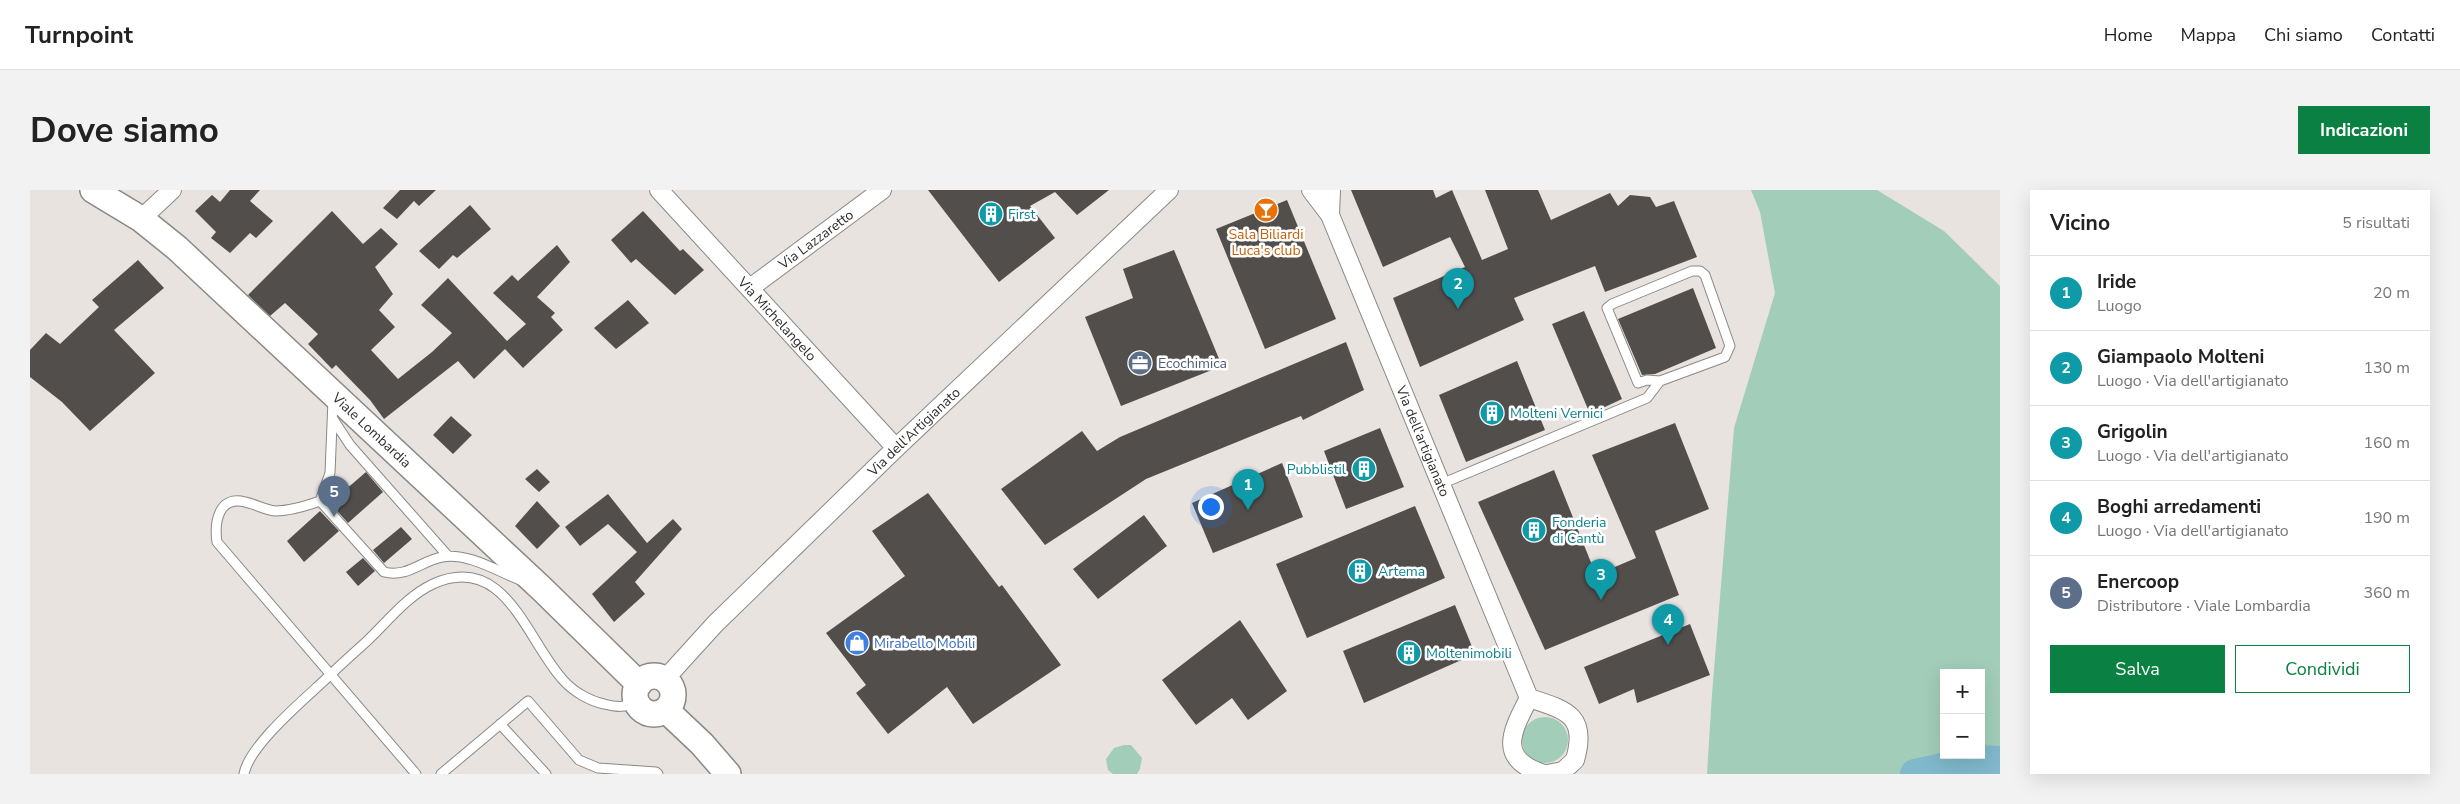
<!DOCTYPE html>
<html lang="it">
<head>
<meta charset="utf-8">
<style>
	body { margin:0; font-family:"Nunito Sans",sans-serif; background:#f2f2f2; color:#222 }
	.controls { position:absolute; right:15px; bottom:15px; display:grid; overflow:hidden; border-radius:0px; box-shadow:0 5px 20px #0002 }
	.controls button { width:45px; height:45px; display:grid; place-items:center; padding:0; border:0; border-bottom:1px solid #e0e0e0; background:#fff; color:#222; font:25px sans-serif }
	.you { position:absolute; left:1180px; top:316px; width:18px; height:18px; margin:-12px; border:4px solid #fff; border-radius:50%; background:#1a73e8; box-shadow:0 0 0 8px #1a73e833 }
	.badge { display:grid; place-items:center; width:32px; height:32px; border-radius:50%; background:#0b8043; color:#fff; font-size:16px; font-weight:700 }
	.pin { position:absolute; translate:-50% -41px; filter:drop-shadow(0 1px 2px #0008) }
	.pin::after { content:''; position:absolute; top:26px; width:18px; height:15px; background:inherit; clip-path:polygon(0 0,100% 0,50% 100%) }
	.list { margin:0; padding:0; list-style:none }
	h2 { display:flex; justify-content:space-between; align-items:center; height:65px; margin:0; padding:0 20px; font-size:21px }
	h2 small { font-size:16px; font-weight:400; color:#767676 }
	.list li { display:grid; grid-template-columns:32px 1fr auto; gap:15px; align-items:center; box-sizing:border-box; height:75px; padding:0 20px; border-top:1px solid #e0e0e0 }
	.list b { display:block; font-size:19px; white-space:nowrap }
	.list p { margin:0; font-size:16px; white-space:nowrap; color:#767676 }
	.list em { font-size:16px; font-style:normal; color:#767676 }
	.actions { display:flex; gap:10px; padding:15px 20px }
	.actions a { flex:1; padding:11px 0; border:1px solid #0b8043; border-radius:0px; text-align:center; font-size:18px; color:#0b8043 }
	.actions .main { background:#0b8043; color:#fff }
	.map { position:relative; flex:none; width:1970px; height:584px; overflow:hidden; border-radius:0px }
	header { display:flex; align-items:center; gap:30px; box-sizing:border-box; height:70px; padding:0 25px; background:#fff; border-bottom:1px solid #e0e0e0 }
	header strong { font-size:24px }
	nav { display:flex; gap:28px; margin-inline-start:auto; font-size:18px }
	.intro { display:flex; align-items:center; justify-content:space-between; box-sizing:border-box; height:120px; padding:0 30px }
	h1 { margin:0; font-size:35px }
	.button { padding:12px 22px; border-radius:0px; background:#0b8043; color:#fff; font-size:18px; font-weight:700 }
	main { display:flex; gap:30px; padding:0 30px }
	aside { flex:1; background:#fff; border-radius:0px; box-shadow:0 5px 20px #0002 }
	.map>svg:first-child { display:block }
	.green { fill:#a2cdb9; fill-rule:evenodd }
	.lines { fill:none; stroke-linecap:round; stroke-linejoin:round }
	.river { stroke:#80b8cc; stroke-width:30 }
	.building { fill:#524e4b }
	.service-casing { stroke:#8c8884; stroke-width:11 }
	.minor-casing { stroke:#8c8884; stroke-width:20 }
	.secondary-casing { stroke:#8c8884; stroke-width:28 }
	.service { stroke:#fff; stroke-width:9 }
	.minor { stroke:#fff; stroke-width:18 }
	.secondary { stroke:#fff; stroke-width:25 }
	.labels { text-anchor:middle; stroke-width:5; stroke-linejoin:round; paint-order:stroke }
	.culture-label { font-size:14px; fill:#0d838f; stroke:#fff; text-anchor:start }
	.food-label { font-size:14px; fill:#c56008; stroke:#fff }
	.street-label { font-size:14px; fill:#302e2c; stroke:#fff }
	.service-label { font-size:14px; fill:#4e5e75; stroke:#fff; text-anchor:start }
	.shop-label { font-size:14px; fill:#366cbe; stroke:#fff; text-anchor:start }
</style>
</head>
<body>
<header>
<strong>Turnpoint</strong>
<nav><a>Home</a><a>Mappa</a><a>Chi siamo</a><a>Contatti</a></nav>
</header>
<div class="intro"><h1>Dove siamo</h1><a class="button">Indicazioni</a></div>
<main>
<div class="map">
<svg width="1970" height="584" viewBox="0 0 1970 584">
	<rect width="100%" height="100%" fill="#e8e3df"/>
	<path class="green" d="M1721,0h126l67,41 56,55v488h-293l5,-80 22,-266 41,-135 -15,-81zM1914,483h37v82h-37z
		M1492 550a23 23 0 1 1 46 0a23 23 0 1 1-46 0Z
		M1094,555h7l11,13 -2,11 -3,5h-24l-5,-4 -2,-11 8,-11z"/>
	<g class="lines">
		<path class="river" d="M1885,584l65,-14 20,1"/>
	</g>
	<path class="building" d="M200,0h30l-10,11 23,20 -17,17 -6,-5 -20,20 -19,-15 5,-6 -21,-21 17,-16 8,7z
		M370,0h36l-17,16 -5,-5 -17,18 -14,-11z
		M898,0h181l-32,25 -22,-23 -25,14 25,32 -56,44z
		M1321,0h82l3,8 16,-8 30,70 26,-11 -23,-59h53l13,30 59,-27 8,13 12,-11 20,2 6,10 18,-6 23,56 -92,35 -10,-26 -81,32 10,22 -104,47 -27,-69 72,-31 -15,-30 -67,30z
		M1257,10l49,119 -71,30 -49,-120z
		M440,15l21,24 -34,29 -4,-3 -14,14 -20,-18z
		M302,21l31,33 18,-16 17,16 -23,23 18,27 -14,16 16,17 -24,23 27,29 34,-27 20,-19 -31,-28 27,-27 59,63 19,-17 -33,-31 19,-18 6,6 39,-36 13,17 -33,35 18,16 -4,4 12,13 -40,38 -18,-19 -31,30 -16,-18 -74,58 -14,-19 -34,-35 -4,4 -24,-25 10,-10 -33,-31 -15,13 -22,-21z
		M613,21l37,40 3,-2 21,21 -29,25 -39,-36 -5,4 -20,-23z
		M1144,60l48,116 -101,40 -36,-89 48,-19 -10,-29z
		M108,70l26,28 -50,42 41,43 -65,58 -28,-29 -32,-25v-27l16,-17 14,11 39,-37 -7,-7z
		M1663,98l23,60 -61,26 -13,1 -24,-56z
		M598,110l21,23 -33,26 -22,-21z
		M1554,121l38,88 -32,15 -38,-90z
		M1316,152l18,48 -61,30 -2,-4 -155,63 -101,66 -44,-56 81,-58 15,20 23,-14z
		M1487,171l28,69 -79,32 -27,-67z
		M421,226l21,19 -19,19 -20,-19z
		M1645,233l34,86 -54,22 24,64 -134,55 -67,-148 76,-32 42,105 40,-17 -44,-103z
		M1350,238l24,59 -58,22 -22,-58z
		M1252,273l21,54 -90,36 -21,-50z
		M507,279l13,13 -11,10 -14,-13z
		M336,282l17,20 -35,31 -18,-20z
		M898,303l71,94 3,-2 59,80 -88,59 -26,-37 -59,47 -32,-41 10,-8 -40,-52 79,-57 -33,-45z
		M578,304l39,49 26,-24 9,10 -47,53 10,12 -31,28 -22,-28 45,-42 -29,-28 -28,22 -15,-19z
		M507,311l23,25 -23,23 -22,-23z
		M1385,316l30,72 -138,60 -31,-74z
		M290,321l19,20 -35,31 -17,-21z
		M1114,325l23,31 -69,53 -25,-30z
		M371,337l11,12 -28,24 -11,-13z
		M333,368l12,13 -17,15 -12,-14z
		M1425,415l20,49 -111,49 -21,-52z
		M1210,430l47,71 -39,29 -16,-22 -36,27 -34,-45z
		M1660,434l20,51 -73,28 -3,-14 -35,15 -15,-37z"/>
	<g class="lines">
		<defs>
			<path id="service" d="M303,210l-3,73 -10,28 64,71c23,6 37,-11 58,-15 25,-5 55,14 78,23
				M303,229l17,26 98,111
				M1411,294l206,-86 13,-17 65,-24 5,-11 -25,-71 -5,-4h-8l-80,33 -5,4 31,75 9,-3 13,1
				M290,311c-14,5 -29,10 -45,10 -10,-1 -20,-7 -30,-9 -26,-7 -31,20 -28,40l199,232
				M470,534l46,50
				M214,584c5,-29 62,-76 84,-97 12,-12 26,-24 39,-36 20,-19 40,-45 66,-57 73,-33 94,58 131,97 10,11 26,20 40,23 12,3 21,4 32,-2
				M411,584l87,-73 51,59 19,8 58,4 2,2"/>
			<g id="minor">
				<path id="s1" d="M629,0l237,258"/>
				<path id="s2" d="M1281,0l19,25 199,483c37,12 59,17 46,62l-12,11 -16,3"/>
				<path d="M1300,25l1,-25"/>
				<path d="M111,29l31,-29"/>
				<path id="s3" d="M720,98l132,-98"/>
				<path id="s4" d="M635,489l50,-55 181,-176 273,-258"/>
				<path d="M1499,508c-17,33 -33,61 15,76"/>
			</g>
			<g id="secondary">
				<path id="s5" d="M63,0l48,29 36,29 365,341 97,95"/>
				<circle cx="624" cy="505" r="19"/>
				<path d="M636,520l36,34 26,30"/>
			</g>
		</defs>
		<use href="#service" class="service-casing"/>
		<use href="#minor" class="minor-casing"/>
		<use href="#secondary" class="secondary-casing"/>
		<use href="#service" class="service"/>
		<use href="#minor" class="minor"/>
		<use href="#secondary" class="secondary"/>
	</g>
	<defs>
		<symbol id="bar-disc" viewBox="-11 -11 22 22"><circle r="9.5" fill="#e8710a" stroke="#fff"/><path d="M-6-5H6L.8 .8V4.5H3.5V6h-7V4.5H-.8V.8Z" fill="#fff"/></symbol>
		<symbol id="building-disc" viewBox="-11 -11 22 22"><circle r="9.5" fill="#0f9aa8" stroke="#fff"/><path d="M-4-6H4V6H1V3H-1V6H-4ZM-2.5-4.3h1.7v1.8h-1.7ZM.8-4.3h1.7v1.8H.8ZM-2.5-1h1.7V.8h-1.7ZM.8-1h1.7V.8H.8Z" fill="#fff"/></symbol>
		<symbol id="office-disc" viewBox="-11 -11 22 22"><circle r="9.5" fill="#5c6f8a" stroke="#fff"/><path d="M-6-3h4V-5.5h4V-3h4V5H-6ZM-1-4.5V-3h2v-1.5ZM-6 0V1H6V0Z" fill="#fff"/></symbol>
		<symbol id="shop-disc" viewBox="-11 -11 22 22"><circle r="9.5" fill="#3f7fe0" stroke="#fff"/><path d="M-5-2.5h2.3a2.7 3.5 0 0 1 5.4 0H5L5.5 6h-11ZM-1.5-2.5h3a1.5 2.3 0 0 0-3 0Z" fill="#fff"/></symbol>
	</defs>
	<g fill-rule="evenodd">
		<use href="#bar-disc" x="1222" y="6" width="28" height="28"/>
		<use href="#building-disc" x="947" y="10" width="28" height="28"/>
		<use href="#office-disc" x="1096" y="159" width="28" height="28"/>
		<use href="#building-disc" x="1448" y="209" width="28" height="28"/>
		<use href="#building-disc" x="1320" y="265" width="28" height="28"/>
		<use href="#building-disc" x="1490" y="326" width="28" height="28"/>
		<use href="#building-disc" x="1316" y="367" width="28" height="28"/>
		<use href="#shop-disc" x="813" y="439" width="28" height="28"/>
		<use href="#building-disc" x="1365" y="449" width="28" height="28"/>
	</g>
	<g class="labels">
		<g class="culture-label">
			<text x="978" y="29">First</text>
			<text x="1480" y="228">Molteni Vernici</text>
			<text x="1316" y="284" text-anchor="end">Pubblistil</text>
			<text x="1522" y="337">Fonderia<tspan x="1522" dy="16">di Cantù</tspan></text>
			<text x="1348" y="386">Artema</text>
			<text x="1396" y="468">Moltenimobili</text>
		</g>
		<g class="food-label">
			<text x="1236" y="49">Sala Biliardi<tspan x="1236" dy="16">Luca's club</tspan></text>
		</g>
		<g class="street-label">
			<text dy="5" stroke="none"><textPath href="#s3" startOffset="82">Via Lazzaretto</textPath></text>
			<text dy="5" stroke="none"><textPath href="#s1" startOffset="175">Via Michelangelo</textPath></text>
			<text dy="5" stroke="none"><textPath href="#s5" startOffset="369">Viale Lombardia</textPath></text>
			<text dy="5" stroke="none"><textPath href="#s4" startOffset="351">Via dell'Artigianato</textPath></text>
			<text dy="5" stroke="none"><textPath href="#s2" startOffset="276">Via dell'artigianato</textPath></text>
		</g>
		<g class="service-label">
			<text x="1128" y="178">Ecochimica</text>
		</g>
		<g class="shop-label">
			<text x="844" y="458">Mirabello Mobili</text>
		</g>
	</g>
</svg>
<div class="controls">
<button>+</button>
<button>−</button>
</div>
<div class="you"></div>
<div class="pin badge" style="left:1218px;top:320px;background:#0f9aa8">1</div>
<div class="pin badge" style="left:1428px;top:119px;background:#0f9aa8">2</div>
<div class="pin badge" style="left:1571px;top:410px;background:#0f9aa8">3</div>
<div class="pin badge" style="left:1638px;top:455px;background:#0f9aa8">4</div>
<div class="pin badge" style="left:304px;top:327px;background:#5c6f8a">5</div>
</div>
<aside>
<h2>Vicino<small>5 risultati</small></h2>
<ul class="list">
<li><span class="badge" style="background:#0f9aa8">1</span><div><b>Iride</b><p>Luogo</p></div><em>20 m</em></li>
<li><span class="badge" style="background:#0f9aa8">2</span><div><b>Giampaolo Molteni</b><p>Luogo · Via dell'artigianato</p></div><em>130 m</em></li>
<li><span class="badge" style="background:#0f9aa8">3</span><div><b>Grigolin</b><p>Luogo · Via dell'artigianato</p></div><em>160 m</em></li>
<li><span class="badge" style="background:#0f9aa8">4</span><div><b>Boghi arredamenti</b><p>Luogo · Via dell'artigianato</p></div><em>190 m</em></li>
<li><span class="badge" style="background:#5c6f8a">5</span><div><b>Enercoop</b><p>Distributore · Viale Lombardia</p></div><em>360 m</em></li>
</ul>
<div class="actions"><a class="main">Salva</a><a>Condividi</a></div>
</aside>
</main>
</body>
</html>
